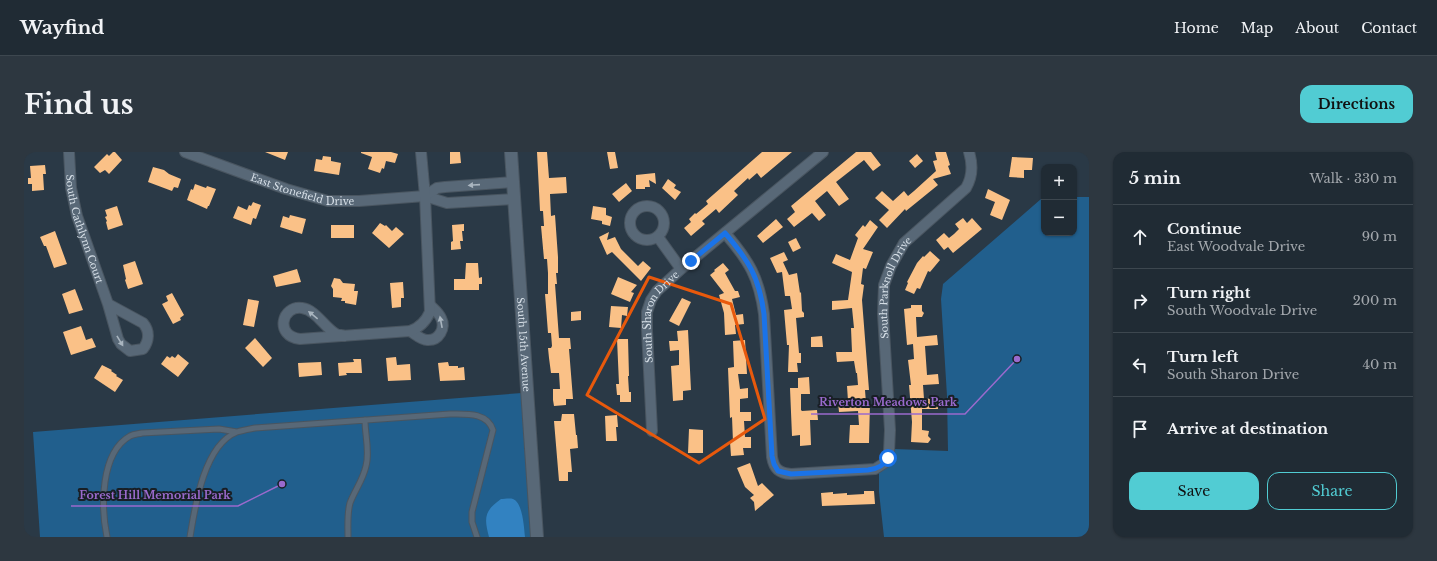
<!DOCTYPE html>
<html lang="en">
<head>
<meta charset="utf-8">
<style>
	body { margin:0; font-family:"Libre Baskerville",serif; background:#2d3740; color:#f1f3f6 }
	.controls { position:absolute; right:12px; top:12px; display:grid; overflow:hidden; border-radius:8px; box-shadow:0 1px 3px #0004 }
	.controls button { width:36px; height:36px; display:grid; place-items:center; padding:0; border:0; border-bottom:1px solid #3d474f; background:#202b34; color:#f1f3f6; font:20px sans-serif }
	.stop { position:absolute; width:12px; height:12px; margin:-9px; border:3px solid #1a73e8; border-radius:50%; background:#fff }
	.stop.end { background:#1a73e8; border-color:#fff; box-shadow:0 1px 4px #0008 }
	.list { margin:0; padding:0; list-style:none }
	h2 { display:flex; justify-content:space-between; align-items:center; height:52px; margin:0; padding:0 16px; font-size:17px }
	h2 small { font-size:13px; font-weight:400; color:#a2a7ac }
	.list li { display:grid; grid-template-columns:26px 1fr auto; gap:12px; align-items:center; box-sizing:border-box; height:64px; padding:0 16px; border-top:1px solid #3d474f }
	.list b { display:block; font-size:15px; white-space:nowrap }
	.list p { margin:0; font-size:13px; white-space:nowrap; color:#a2a7ac }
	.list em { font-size:13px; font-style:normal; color:#a2a7ac }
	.actions { display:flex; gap:8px; padding:12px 16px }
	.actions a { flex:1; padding:9px 0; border:1px solid #51ccd3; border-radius:12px; text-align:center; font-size:14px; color:#51ccd3 }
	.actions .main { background:#51ccd3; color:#111 }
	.icon { flex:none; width:22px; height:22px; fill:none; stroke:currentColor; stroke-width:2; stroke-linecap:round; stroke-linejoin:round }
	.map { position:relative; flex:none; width:1065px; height:385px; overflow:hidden; border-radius:12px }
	header { display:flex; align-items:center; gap:24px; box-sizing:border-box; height:56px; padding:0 20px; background:#202b34; border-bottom:1px solid #3d474f }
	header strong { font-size:19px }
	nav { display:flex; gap:22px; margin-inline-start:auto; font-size:14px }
	.intro { display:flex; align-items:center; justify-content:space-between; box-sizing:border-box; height:96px; padding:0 24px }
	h1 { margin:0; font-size:28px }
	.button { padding:10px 18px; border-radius:12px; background:#51ccd3; color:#111; font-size:14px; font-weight:700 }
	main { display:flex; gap:24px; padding:0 24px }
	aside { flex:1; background:#202b34; border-radius:12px; box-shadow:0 1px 3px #0004 }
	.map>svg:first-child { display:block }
	.green { fill:#215f8d }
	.water { fill:#3282c1 }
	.building { fill:#fac187 }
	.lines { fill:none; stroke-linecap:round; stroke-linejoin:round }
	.lane-casing { stroke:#495560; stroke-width:7 }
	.street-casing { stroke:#495560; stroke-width:12 }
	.secondary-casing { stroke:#495560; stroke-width:14 }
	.lane { stroke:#586877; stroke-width:5 }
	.street { stroke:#586877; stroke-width:10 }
	.secondary { stroke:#586877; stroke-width:12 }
	.oneway { fill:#a9b5bf }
	.route { stroke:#1a73e8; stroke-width:5 }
	.marked { fill:none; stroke:#e8590c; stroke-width:3; stroke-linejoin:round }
	.labels { text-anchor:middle; stroke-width:4; stroke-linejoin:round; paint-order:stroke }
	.street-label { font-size:10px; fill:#d5dee6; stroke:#181f25 }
	.leader { fill:none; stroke:#9a6acd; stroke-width:1.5 }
	.callout-dot { fill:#9a6acd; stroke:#181f25; stroke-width:1.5 }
	.callout-label { font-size:11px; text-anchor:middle; font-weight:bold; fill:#9a6acd; stroke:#181f25; stroke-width:4; stroke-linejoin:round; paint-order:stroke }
</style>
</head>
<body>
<header>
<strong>Wayfind</strong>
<nav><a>Home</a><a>Map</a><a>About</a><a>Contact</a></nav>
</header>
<div class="intro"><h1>Find us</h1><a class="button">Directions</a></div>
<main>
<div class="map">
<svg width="1065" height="385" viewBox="0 0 1065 385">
	<rect width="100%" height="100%" fill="#2a3946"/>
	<path class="green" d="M1050,45h15v340h-205l-5,-45v-19c8,-5 15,-15 15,-24l54,2 -1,-55 -6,-97 2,-15 98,-85h3v34h30z
		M498,241l9,144h-491l-7,-105z"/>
	<path class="water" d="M477,347c3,0 9,-1 12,0 10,4 11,29 12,38h-36c-5,-19 -5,-26 12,-38z"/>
	<path class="building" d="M89,0h2l7,8 -13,14 -4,-4 -5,3 -6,-6 13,-13 2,2z
		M241,0h23l-3,8z
		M337,0h30l7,2 -3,9 -9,-2 -2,8 -2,-1 -2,5 -12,-4 4,-12 -11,-4z
		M426,0h10l1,11 -11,1z
		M513,0h10l2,26 17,-1 1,16 -17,1 1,22 4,-1 3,42v16h-2l1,11h-2l4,54h11l1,11h-2l4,50h-7v6l-12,1 -1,-6v-11h7l-1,-16h-8l-2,-15 -1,-10h3l1,-2 -1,-13h-3l-3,-39h3v-21l-1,-14h-3l-3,-33h3l-1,-15h-3z
		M583,0h8l3,16 -8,1z
		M738,0h30l-31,26 -4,-5 -8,7 -1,-2 -14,13 4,4 -19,18 -3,-4 -14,12 3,3 -14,12 -7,-8 7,-6 -2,-3 6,-6 1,1 12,-10 -2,-3z
		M832,0h15l10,13 -8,6 -9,-11 -28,22 13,17 -10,7 -12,-15 -12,10 11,14 -7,6 -7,-8 -18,14 -7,-8 8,-7 -4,-6z
		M911,0h11l4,13 -2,1 3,8 -18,5 5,6 -32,26 -1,-2 -18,19 -8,-8 10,-10 -14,-12 7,-7 11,10 11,-10 4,5 6,-5 22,-20 -3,-10 4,-1z
		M893,2l6,7 -8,7 -6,-7z
		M299,4l8,1v4l10,2 -2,12 -25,-4 2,-12 6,1z
		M988,5l21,1 -1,12h-8v8l-15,-1z
		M21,13l1,9h-3l1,16 -12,1v-7h-4v-6h3l-1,-12z
		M129,15l11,3 5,4 12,5 -3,9 -4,-1 -2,4 -24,-9z
		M631,21l1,11 -7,-4 1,7h-5v2h-9v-14z
		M644,27l8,6 -2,3 7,4 -6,8 -13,-12z
		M602,31l6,8 -13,11 -7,-8z
		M171,32l11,4 1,-2 9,3 -7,17h-1l-1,3 -20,-9 4,-11 2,1z
		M964,37l22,11 -8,20 -12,-5 5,-13 -10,-4z
		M229,50l8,3 -5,14 -3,-1 -2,7 -18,-7 5,-12 9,4 2,-5 2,1z
		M93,54l6,19 -15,5 -2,-8 1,-1 -2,-4 2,-1 -2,-6z
		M569,54l13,2v7l6,2 -2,9 -8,-2v-3l-11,-2z
		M266,63l16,4 -4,15 -22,-7 3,-11 6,2z
		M939,66l4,5 5,-5 10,11 -29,24 -5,-6 -4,3 -8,-10 8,-7 5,5 5,-4 5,-5 -4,-5z
		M752,67l7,8 -20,16 -6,-7z
		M846,68l8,7 -15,22 10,3 -7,17 -3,-1 -2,16 3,1 -2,15 7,90h-4l1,13h4l-1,40h-20l1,-18h9l-1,-14 -19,1 -1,-10 10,-1 -1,-15 11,-1 -1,-12h-1l-2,-12 -17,1 -1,-10h16l-1,-24h3l-2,-20 -20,2v-9l16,-1 4,-28 -20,-9 4,-9 14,6 8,-22 -3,-3 8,-10 2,2z
		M356,71l5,3 1,-1 6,6 4,-4 8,7 -15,14 -17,-15z
		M440,72v7h-2l1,10h-3l1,8 -10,1v-8l2,-1 -1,-16z
		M307,73h23v13h-23z
		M31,79l12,33 -13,4 -8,-22h-2l-4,-9z
		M585,80l-2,8 8,-3 6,12 17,17 5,-5 8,7 -10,13 -29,-29 -5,3 -8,-18z
		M772,86l5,10 -8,4 -5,-10z
		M906,99l10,9 -10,12 -2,-1 -8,18 -3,-1 -3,6 -9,-4 3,-7 -1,-1 10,-19 6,-7 1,1z
		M760,100l4,8 -5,2 6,13 8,-2 3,20 1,-1 1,19 2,2v4l-8,1 3,35h2v10h-4l1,9h-10l1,-27h-2l-3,-35 8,-1 -2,-13h-5l-3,-24 -5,1 -7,-15z
		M111,109l8,23 -15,5 -3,-9 1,-1 -3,-14z
		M442,111h12l1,15 3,-1v7h-3v6h-25v-11h11z
		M699,111l6,7 -4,3 10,18h3l2,6 -8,2 4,16 7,-1 1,10 -9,1 1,9 -11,1 -1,-22 -5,-18 5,-2 -14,-18 5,-4 -1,-1z
		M273,117l4,13 -25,5 -3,-11z
		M594,125l19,8 -6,7 3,1 -4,9 -19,-8z
		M310,126l6,1 3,4 12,1 -1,7h4l-2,14 -11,-2v-2h-4l1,-3 -9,-1v-8l-2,-3z
		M379,130l1,16h-3v9l-9,1 -2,-25z
		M51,137l8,21 -14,4 -7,-20z
		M148,141l12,22 -4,3 1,2 -8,4 -11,-20 6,-3 -2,-5z
		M658,146l9,4 -12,24 -10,-5z
		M224,147l11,2 -5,26 -11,-2z
		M887,153h11v6l2,2 -2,4h-6l1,20 20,-2 1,10 -13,1 2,29 11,-1 1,10 -16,1 1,14 13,-1 1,11h-16v21l7,1 -1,5 3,3 -3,4 -17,-1 1,-20 -3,-37h2l-3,-25 6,-1 -1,-15 -6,1 -3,-36 7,-1z
		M587,154l17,1 -1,9 -5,-1 -1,13 -12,-1z
		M557,159v9l-10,1v-9z
		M57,174l5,14 6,-2 4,9 -25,8 -8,-23z
		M664,178l3,60 -8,1v9l-10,1 -2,-35 8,-1v-15l-9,1 -1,-10h9l-1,-10z
		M798,184l1,11h-12v-10z
		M231,186l17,20 -9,9 -18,-19z
		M593,187h11l1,37h-1l1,16h2v10h-11v-7h-3l-1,-11h3z
		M721,188l2,34h-9l2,15 8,-1v10l-8,1v13h11v9h-7l1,16h6v11h-8l1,7 -13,1 -1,-14h3l-1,-25 -2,1 -2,-50 6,-1 -1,-26z
		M154,202l11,9 -11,14 -17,-13 6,-8 3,2 2,-2 3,2z
		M372,205l1,8 13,-1 1,16 -23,1 -2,-23z
		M329,207h8l1,14h-16l1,2 -8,1 -1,-13 16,-1z
		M297,210l1,13 -23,2 -1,-14z
		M424,210l1,4h9v2l6,-1 1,13 -25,1 -2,-18z
		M78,213l10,5 -1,1 6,4 -1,1 7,4 -8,12 -21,-14z
		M785,225l1,17h-9v16l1,1 15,-1 1,10h-8l1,25 -11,1v-11l-8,1 -2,-48h8v-10z
		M538,262h12l2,21h1l1,13 -8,1 2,23h-4v9h-9l-5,-60h7z
		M593,263l1,12h-2l1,14h-11l-1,-25z
		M665,277l14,1v23h-15z
		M726,311l8,23 4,-3 12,12 -19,16 -1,-9 -4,-4 4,-3 -9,-8 -8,-19z
		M840,339h10l1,13 -53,2 -1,-13 12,-1v2l14,-1v2l17,-1z"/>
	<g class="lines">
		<defs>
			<path id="lane" d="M83,385c-6,-29 -7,-84 23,-101 4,-2 8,-2 12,-3l77,-4 18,3
				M166,385c5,-31 14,-92 47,-105 6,-2 13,-3 18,-4l195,-14c16,0 37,-2 43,16l-21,82v10l5,15
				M324,385c0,-11 -1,-23 2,-34 5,-13 13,-23 16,-37 4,-14 -1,-31 -1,-46"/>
			<g id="street">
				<path id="s1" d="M45,0l2,36 6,28 31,88 10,35 3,5 9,7 13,-2c6,-8 7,-18 0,-26l-35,-19"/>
				<path id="s2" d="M161,0l101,37 42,12h31l66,-5 22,7 67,-4"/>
				<path d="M401,44l12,-8 8,-1 68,-5"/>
				<circle cx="623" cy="71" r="17"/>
				<path id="s3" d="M701,81c24,28 34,44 39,81l8,143c2,12 7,16 19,17l84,-5 11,-7 3,-10 1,-22 -7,-116 1,-29 7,-19 13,-23 62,-55c7,-12 7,-23 3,-36"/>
				<path d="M634,85l23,32"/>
				<path d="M386,179c5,3 11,9 17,9 12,1 19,-12 14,-22 -2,-5 -7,-9 -10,-12"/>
				<path d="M321,184c-3,-1 -7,-1 -9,-2 -12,-7 -20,-24 -34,-26 -20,-3 -28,28 -2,31l110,-8c9,-3 16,-10 20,-19l-5,-116 -4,-44"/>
				<path id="s4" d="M628,279l-5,-101v-18l4,-12 6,-9 24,-22 142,-117"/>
			</g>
			<g id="secondary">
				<path id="s5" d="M487,0l26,385"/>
			</g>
		</defs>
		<use href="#lane" class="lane-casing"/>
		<use href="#street" class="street-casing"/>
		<use href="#secondary" class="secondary-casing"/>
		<use href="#lane" class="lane"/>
		<use href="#street" class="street"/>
		<use href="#secondary" class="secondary"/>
	</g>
	<defs><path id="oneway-solid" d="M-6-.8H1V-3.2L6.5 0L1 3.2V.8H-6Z"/></defs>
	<g class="oneway">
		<use href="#oneway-solid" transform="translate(450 33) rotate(176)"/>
		<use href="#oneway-solid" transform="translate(289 163) rotate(-141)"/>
		<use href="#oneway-solid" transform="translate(417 170) rotate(-101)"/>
		<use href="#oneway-solid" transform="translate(96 189) rotate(59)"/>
	</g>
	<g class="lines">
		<path class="route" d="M667,109l34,-28c24,28 34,44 39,81l8,142 2,8 4,7 13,3 77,-4c9,-1 16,-4 20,-12"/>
	</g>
	<path class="marked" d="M625,125l82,27 34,115 -66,44 -112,-68z"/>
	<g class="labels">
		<g class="street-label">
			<text dy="4" stroke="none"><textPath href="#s2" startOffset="124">East Stonefield Drive</textPath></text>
			<text dy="4" stroke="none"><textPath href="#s1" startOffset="79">South Cathlynn Court</textPath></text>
			<text dy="4" stroke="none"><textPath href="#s3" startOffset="538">South Parknoll Drive</textPath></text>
			<text dy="4" stroke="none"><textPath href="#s4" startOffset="119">South Sharon Drive</textPath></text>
			<text dy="4" stroke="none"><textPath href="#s5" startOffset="193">South 15th Avenue</textPath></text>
		</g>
	</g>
	<path class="leader" d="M993 207L941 262H787M258 332L214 354H47"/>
	<g class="callout-dot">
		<circle cx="993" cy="207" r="4"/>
		<circle cx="258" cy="332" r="4"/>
	</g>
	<g class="callout-label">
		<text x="864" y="254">Riverton Meadows Park</text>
		<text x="131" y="347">Forest Hill Memorial Park</text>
	</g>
</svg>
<div class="controls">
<button>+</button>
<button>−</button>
</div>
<div class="stop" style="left:864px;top:306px"></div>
<div class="stop end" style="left:667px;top:109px"></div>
</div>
<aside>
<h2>5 min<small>Walk · 330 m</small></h2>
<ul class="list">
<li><svg class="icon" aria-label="ahead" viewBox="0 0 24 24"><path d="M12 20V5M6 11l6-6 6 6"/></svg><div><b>Continue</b><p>East Woodvale Drive</p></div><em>90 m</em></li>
<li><svg class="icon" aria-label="right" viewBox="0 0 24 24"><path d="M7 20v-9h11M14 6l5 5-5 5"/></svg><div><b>Turn right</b><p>South Woodvale Drive</p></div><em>200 m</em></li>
<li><svg class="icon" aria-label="left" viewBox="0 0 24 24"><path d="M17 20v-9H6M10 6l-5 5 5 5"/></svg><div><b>Turn left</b><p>South Sharon Drive</p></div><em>40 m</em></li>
<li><svg class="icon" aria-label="arrive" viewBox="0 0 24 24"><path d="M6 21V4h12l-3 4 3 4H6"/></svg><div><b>Arrive at destination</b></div></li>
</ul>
<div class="actions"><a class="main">Save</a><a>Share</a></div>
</aside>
</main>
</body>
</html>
